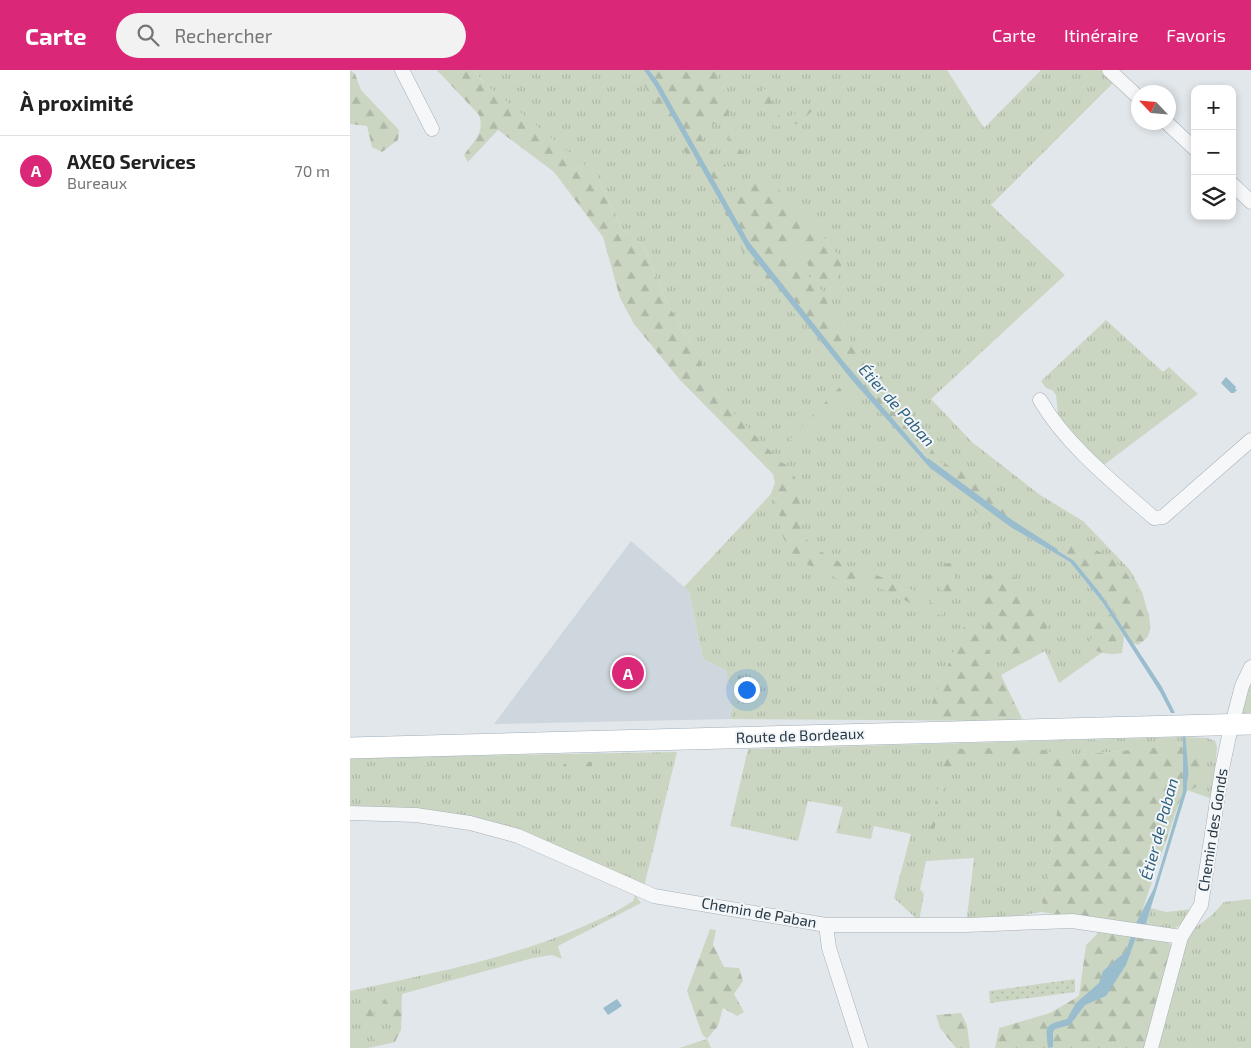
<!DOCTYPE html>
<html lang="fr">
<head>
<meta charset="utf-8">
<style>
	body { margin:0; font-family:"Exo 2",sans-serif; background:#f2f2f2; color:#222 }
	.controls { position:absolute; right:15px; top:15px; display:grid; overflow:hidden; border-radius:10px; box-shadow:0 2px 8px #0003 }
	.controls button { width:45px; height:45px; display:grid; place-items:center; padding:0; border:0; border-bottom:1px solid #e0e0e0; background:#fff; color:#222; font:25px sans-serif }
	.compass { position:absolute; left:781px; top:15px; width:45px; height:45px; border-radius:50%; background:#fff; box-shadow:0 2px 8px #0003; rotate:296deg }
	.you { position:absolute; left:396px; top:619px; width:18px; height:18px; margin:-12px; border:4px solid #fff; border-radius:50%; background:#1a73e8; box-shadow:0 0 0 8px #1a73e833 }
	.badge { display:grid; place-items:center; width:32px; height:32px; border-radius:50%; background:#db2777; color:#fff; font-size:16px; font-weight:700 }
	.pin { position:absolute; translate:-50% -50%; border:2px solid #fff; box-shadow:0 1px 5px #0006 }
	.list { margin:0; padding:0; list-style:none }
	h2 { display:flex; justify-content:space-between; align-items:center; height:65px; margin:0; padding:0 20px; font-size:21px }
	h2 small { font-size:16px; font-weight:400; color:#767676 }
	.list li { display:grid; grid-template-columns:32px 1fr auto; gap:15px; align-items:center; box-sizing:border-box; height:70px; padding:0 20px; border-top:1px solid #e0e0e0 }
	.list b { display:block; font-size:19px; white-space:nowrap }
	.list p { margin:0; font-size:16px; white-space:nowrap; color:#767676 }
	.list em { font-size:16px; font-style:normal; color:#767676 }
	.icon { flex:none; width:28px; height:28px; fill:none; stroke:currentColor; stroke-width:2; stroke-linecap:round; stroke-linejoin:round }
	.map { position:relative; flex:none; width:901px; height:978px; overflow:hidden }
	header { display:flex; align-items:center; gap:30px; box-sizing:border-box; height:70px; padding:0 25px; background:#db2777; color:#fff }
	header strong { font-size:24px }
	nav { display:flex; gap:28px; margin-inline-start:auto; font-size:18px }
	.search { width:350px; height:45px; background:#f2f2f2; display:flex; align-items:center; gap:12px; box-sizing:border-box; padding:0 18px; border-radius:28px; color:#767676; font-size:19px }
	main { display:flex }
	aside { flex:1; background:#fff }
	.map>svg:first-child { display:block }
	.built { fill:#cfd7de }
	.grass { fill:url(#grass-tufts) }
	.forest { fill:url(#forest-firs) }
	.garden { fill:url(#garden-dots) }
	.water { fill:#9abdce }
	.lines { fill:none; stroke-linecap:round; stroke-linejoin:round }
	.stream { stroke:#9abdce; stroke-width:3 }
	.street-casing { stroke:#a6afb6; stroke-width:15 }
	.primary-casing { stroke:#a0aeb8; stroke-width:22 }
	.street { stroke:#f5f7f9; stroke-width:14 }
	.primary { stroke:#fff; stroke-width:21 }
	.labels { text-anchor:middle; stroke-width:4; stroke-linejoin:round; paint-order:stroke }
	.street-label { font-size:15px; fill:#283845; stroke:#f2f6f8 }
	.water-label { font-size:16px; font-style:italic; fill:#2e607d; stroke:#f2f6f8 }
</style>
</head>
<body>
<header>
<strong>Carte</strong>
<div class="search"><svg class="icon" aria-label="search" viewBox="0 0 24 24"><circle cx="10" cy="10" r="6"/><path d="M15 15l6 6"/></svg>Rechercher</div>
<nav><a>Carte</a><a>Itinéraire</a><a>Favoris</a></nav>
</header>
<main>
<aside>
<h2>À proximité<small></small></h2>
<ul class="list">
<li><span class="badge">A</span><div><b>AXEO Services</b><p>Bureaux</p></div><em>70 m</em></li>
</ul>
</aside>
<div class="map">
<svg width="901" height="978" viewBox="0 0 901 978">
	<defs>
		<pattern id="grass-tufts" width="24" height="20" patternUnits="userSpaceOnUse" patternTransform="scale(1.25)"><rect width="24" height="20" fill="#cbd6c2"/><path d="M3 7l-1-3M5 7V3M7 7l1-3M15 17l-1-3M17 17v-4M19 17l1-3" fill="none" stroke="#aeb8a8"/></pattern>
		<pattern id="forest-firs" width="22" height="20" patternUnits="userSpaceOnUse" patternTransform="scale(1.25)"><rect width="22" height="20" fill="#cbd6c2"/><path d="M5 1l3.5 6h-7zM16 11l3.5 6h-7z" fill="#aeb8a8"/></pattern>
		<pattern id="garden-dots" width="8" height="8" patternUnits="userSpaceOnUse" patternTransform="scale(1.25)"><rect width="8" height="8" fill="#cbd6c2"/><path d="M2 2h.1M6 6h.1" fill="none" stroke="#aeb8a8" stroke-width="1.8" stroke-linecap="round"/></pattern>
	</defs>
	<rect width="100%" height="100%" fill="#e2e7eb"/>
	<path class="built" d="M281,471l58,50 14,68 32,16 -4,44 -237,5z"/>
	<path class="grass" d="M124,0h170l74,127 -71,-127h300l37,58 57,-58h60l13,12 -123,123 74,70 -134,124 41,43 68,53 43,26 47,49 12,22 8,28 -23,16 -26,-42 -27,-33 -59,-37 -85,-62 -209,-264 -2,2 28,49 107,133 76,86 82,60 58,34 33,41 21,34 -65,46 -14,-32 -44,24 22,46 -292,-2 4,-44 -32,-16 -14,-68 -5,-4 101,-108 -69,-84 -15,-22 -1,-16 -33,-54 -24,-58 -21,-16 -26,-55 -85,-57z
		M756,250l57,52 6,-5 29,27 -97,73 -40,-43 -3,-10 -2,-19 -4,-5 -6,-2 -5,-7z
		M901,606v38l-9,1 -1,-4z
		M834,667l23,1 8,3 2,6 -5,52 -25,-9 -1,-45 -119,11 -26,156 -75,13 8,-67 -48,3 -6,28 4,5 -5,27 -25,-23 17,-64 -37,-8 -3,13 -35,-6 7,-26 -35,-6 -10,40 -68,-15 18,-77z
		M327,682l-34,139 -125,-55 -168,-27v-51z
		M285,825l6,8 -83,43 4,13 -10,-4 -19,3 -131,36 -1,36 -6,12 -27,6h-18v-57c79,-17 158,-32 232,-64 18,-8 35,-15 51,-26z
		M901,829v149h-100l35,-114 25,-18 13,-14z
		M801,838l15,4 28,-3c-11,14 -16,21 -34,24l-13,-13z
		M357,969l4,9h-32z"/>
	<path class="forest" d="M0,0l5,4 6,16 38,40 -1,10 -16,12 -10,-5 -5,-21 -17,-2z
		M87,0h37l9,12 113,92 26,55 21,16 24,58 33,54 2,16 14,22 65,67 9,5 9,19 2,44 10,16 41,23 17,3 51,21 21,18 3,4 -17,-2 -31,-18 -25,-10 -28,-4 -35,-16 -18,-13 -10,-22 -1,-22 -8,-15 4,-10 -2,-9 -93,-94 -46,-56 -14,-26 -17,-61 -49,-65 -56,-42 -30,32 -4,-7c10,-14 21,-22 15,-40z
		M286,0h77l5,6 13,33 -4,7 10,28 8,13 -12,7 -3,-6 3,-10 -11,-27 -21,8v9l34,38 -20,12c-33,-34 -56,-76 -79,-118z
		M413,19h10l5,5 -8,5 13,22 14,-9 -5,-7c10,2 17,-2 26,1l-21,18 -21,2 -16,-29z
		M441,70l4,4c-2,11 -11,14 -21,18l1,-4 11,-5 1,-11z
		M410,106l14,7 24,30 29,28 16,20 -7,22 -7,7 -3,-2 -17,-21 -13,-25 -7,2v7l16,21 19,21 9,24 17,22 16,28v14l8,-1 9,-5 7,19 13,20 22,21 13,26 26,11 48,41 -3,13 -9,4 -11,-5 -14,-14 -167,-186 -11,-8 -57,-70 -21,-47 4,-4z
		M501,308l9,11 -5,5 -59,51 -6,-6 48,-50z
		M724,473c16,5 33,9 45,22 12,11 34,49 31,65 -1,7 -6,11 -12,15l-6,-2c-12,-20 -23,-41 -38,-59 -10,-12 -26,-23 -33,-37l4,-3z
		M604,492v27l-6,6 -8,-6 4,-25z
		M647,498l12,4 10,10 28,42 -2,8 -18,18 -15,5 -8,-14 -17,-9 -10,-22 4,-12 1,-17z
		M760,544l14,23 -2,16c-13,2 -22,1 -33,-6l6,-22z
		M614,557h8l18,26 33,68 -93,-1 2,-17z
		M377,601c25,0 14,25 9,39l-5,-7 2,-13 -6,-13z
		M842,671l7,3c4,13 5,27 0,41l-8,5h-4l-1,-45z
		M833,675v46l-42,123 33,34 -27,100h-152l4,-20 51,-15 29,-17 7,-51 12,-12 -43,-19 -14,-2 20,-124 -9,-19 -16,-9 -38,-3 -39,4 -9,10 -19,70 -4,2 18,-88 5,-6 80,-2 37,9z
		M219,690l23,2v5l-28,2 -1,-4z
		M89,696l1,3 -90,2v-3z
		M360,859l6,1 -3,15 11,22 15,1 4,13 -9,13 10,18 -7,4 -14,-8 -5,18 -11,13 -5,-5 -15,-43z
		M46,925c9,13 6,33 -1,47l-14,3c-13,-9 -23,-29 -19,-45l8,1 5,14 1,14 7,5 11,-8 -1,-11 -10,-11 2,-6z
		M611,943l6,12 3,23h-14l-16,-20 -4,-13z"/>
	<path class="garden" d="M725,909v13l-85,11 -1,-12z"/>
	<path class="water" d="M294,0h5l10,13 90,159 95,120 86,100 71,53 73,46 27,33 61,93 13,26h-4l-11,-21 -57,-89 -33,-41 -58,-34 -82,-60 -79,-89 -104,-130 -92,-163z
		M876,307l10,10 -1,2 2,1 -3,3h-3l-10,-10z
		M833,675h3l1,45 -43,140 -5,-1 -13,36 -20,31 -21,9 -15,20 -15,4 -2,3v15l-5,1c-3,-23 -3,-23 19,-29l9,-16 23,-20 4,-12 23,-20 8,-24 20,-39 29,-97z
		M267,929l5,7 -14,9 -5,-7z"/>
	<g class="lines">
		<path class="stream" d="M578,390l83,61 45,29
			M834,667l3,37 -1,6"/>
		<defs>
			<path id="street" d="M52,0l30,59
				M759,0l29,27
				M816,52l29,27
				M882,114l19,18
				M690,330c27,46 74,83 114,118l9,-1 88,-77
				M0,743l66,2 54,8 48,13 136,60 172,29h140l106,-4 109,16
				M476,855l3,23 32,100
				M801,978l30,-111 20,-32 21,-136 7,-33 13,-50 9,-19"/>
			<path id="primary" d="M0,678l901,-24"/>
		</defs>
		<use href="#street" class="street-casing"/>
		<use href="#primary" class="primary-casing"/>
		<use href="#street" class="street"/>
		<use href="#primary" class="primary"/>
	</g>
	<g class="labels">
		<g class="street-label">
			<text transform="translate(450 666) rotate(-2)" y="5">Route de Bordeaux</text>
			<text transform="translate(863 760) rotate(-81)" y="5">Chemin des Gonds</text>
			<text transform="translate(409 843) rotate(10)" y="5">Chemin de Paban</text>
		</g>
		<g class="water-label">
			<text transform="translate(547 335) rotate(48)" y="6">Étier de Paban</text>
			<text transform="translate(809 759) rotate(-75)" y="6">Étier de Paban</text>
		</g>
	</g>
</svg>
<div class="controls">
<button>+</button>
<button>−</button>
<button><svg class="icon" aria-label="layers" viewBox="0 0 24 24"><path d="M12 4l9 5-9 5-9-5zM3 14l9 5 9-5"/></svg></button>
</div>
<svg class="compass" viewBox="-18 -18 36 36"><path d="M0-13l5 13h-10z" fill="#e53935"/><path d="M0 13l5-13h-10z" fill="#767676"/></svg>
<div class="you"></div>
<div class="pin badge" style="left:278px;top:603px">A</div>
</div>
</main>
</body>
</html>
